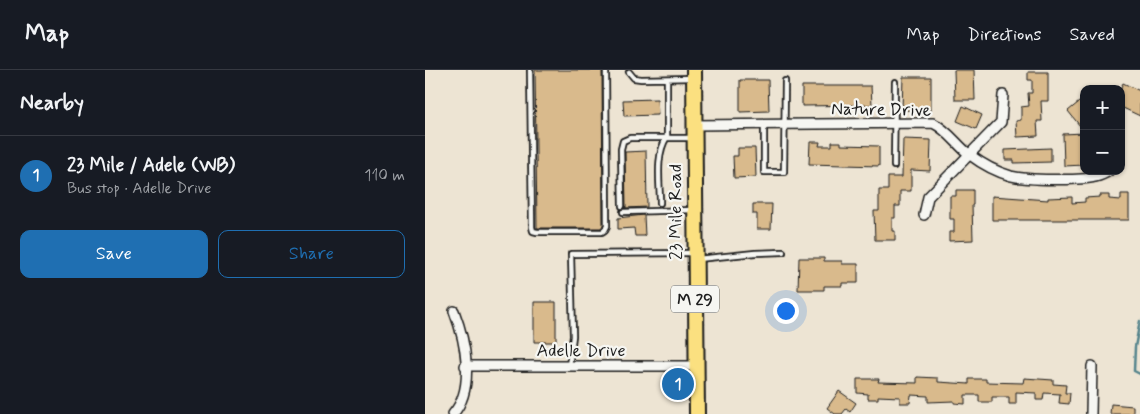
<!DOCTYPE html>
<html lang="en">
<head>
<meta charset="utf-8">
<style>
	body { margin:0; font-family:Mynerve,sans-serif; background:#242831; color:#f1f3f6 }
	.controls { position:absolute; right:15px; top:15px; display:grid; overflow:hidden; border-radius:10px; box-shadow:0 1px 4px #0004 }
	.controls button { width:45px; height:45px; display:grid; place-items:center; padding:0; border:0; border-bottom:1px solid #363941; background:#171b24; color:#f1f3f6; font:25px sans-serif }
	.you { position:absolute; left:360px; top:240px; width:18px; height:18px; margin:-12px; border:4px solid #fff; border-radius:50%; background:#1a73e8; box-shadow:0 0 0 8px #1a73e833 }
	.badge { display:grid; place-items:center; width:32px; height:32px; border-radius:50%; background:#1f6fb2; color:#fff; font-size:16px; font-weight:700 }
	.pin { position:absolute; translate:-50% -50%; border:2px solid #fff; box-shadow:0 1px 5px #0006 }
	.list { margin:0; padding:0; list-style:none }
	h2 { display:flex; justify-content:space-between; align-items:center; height:65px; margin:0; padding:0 20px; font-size:21px }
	h2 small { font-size:16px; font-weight:400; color:#9ea1a6 }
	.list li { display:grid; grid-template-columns:32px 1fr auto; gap:15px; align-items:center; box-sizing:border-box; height:80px; padding:0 20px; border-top:1px solid #363941 }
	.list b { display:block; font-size:19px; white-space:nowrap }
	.list p { margin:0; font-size:16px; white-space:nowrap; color:#9ea1a6 }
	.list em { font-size:16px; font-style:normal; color:#9ea1a6 }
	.actions { display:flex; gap:10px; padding:15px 20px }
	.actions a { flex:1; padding:11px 0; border:1px solid #1f6fb2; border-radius:10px; text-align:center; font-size:18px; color:#1f6fb2 }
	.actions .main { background:#1f6fb2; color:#fff }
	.map { position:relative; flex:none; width:715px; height:344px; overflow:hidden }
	header { display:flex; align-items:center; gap:30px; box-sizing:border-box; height:70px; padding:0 25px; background:#171b24; border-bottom:1px solid #363941 }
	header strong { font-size:24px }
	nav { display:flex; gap:28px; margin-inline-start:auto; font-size:18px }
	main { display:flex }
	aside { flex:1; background:#171b24 }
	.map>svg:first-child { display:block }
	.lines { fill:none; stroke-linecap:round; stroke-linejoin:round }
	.stream { stroke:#54848c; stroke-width:2.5 }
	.building { fill:#d9ba8c; stroke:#1c1c1c }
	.lane-casing { stroke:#1c1c1c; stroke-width:8 }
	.street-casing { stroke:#1c1c1c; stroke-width:12 }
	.primary-casing { stroke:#1c1c1c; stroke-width:18 }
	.lane { stroke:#f6f6f2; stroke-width:4.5 }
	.street { stroke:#f6f6f2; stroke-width:9 }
	.primary { stroke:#fbe080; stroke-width:14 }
	.labels { text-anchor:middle; stroke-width:4.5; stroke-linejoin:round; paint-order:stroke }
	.shield { fill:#f6f6f2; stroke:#5d5d5c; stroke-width:1 }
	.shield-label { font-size:16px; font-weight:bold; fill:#1c1c1c }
	.street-label { font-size:18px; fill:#1c1c1c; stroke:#f6f6f2 }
</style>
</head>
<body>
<header>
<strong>Map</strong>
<nav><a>Map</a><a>Directions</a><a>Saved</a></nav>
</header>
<main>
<aside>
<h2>Nearby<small></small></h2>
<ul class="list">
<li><span class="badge">1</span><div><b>23 Mile / Adele (WB)</b><p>Bus stop · Adelle Drive</p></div><em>110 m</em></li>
</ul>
<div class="actions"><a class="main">Save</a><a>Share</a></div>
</aside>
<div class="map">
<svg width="715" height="344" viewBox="0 0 715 344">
	<rect width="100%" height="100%" fill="#ede4d3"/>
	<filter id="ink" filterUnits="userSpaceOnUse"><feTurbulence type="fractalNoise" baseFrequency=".02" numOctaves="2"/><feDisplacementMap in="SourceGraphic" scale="10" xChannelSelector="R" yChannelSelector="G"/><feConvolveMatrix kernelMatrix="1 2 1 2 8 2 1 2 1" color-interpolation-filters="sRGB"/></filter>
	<g filter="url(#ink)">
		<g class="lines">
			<path class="stream" d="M715,251l-5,26 -1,24 6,3"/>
		</g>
		<path class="building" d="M110,0h67l1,155 -2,3h-64z
			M529,0h20l1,30h-20z
			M603,2h20v29h-7l1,20h-5l1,15 -21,1 -1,-16 5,-1v-13l8,-1 -1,-13h4v-13h-4z
			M478,7h28v34l-29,-1z
			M315,10h28l1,31 -29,1z
			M698,13l17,8v25l-19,-9v-20z
			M377,16h69l1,19 -70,1z
			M659,28v33l-16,-20z
			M232,29l1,16 -34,1 -1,-16z
			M538,36l19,9 -6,14 -19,-8z
			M659,63v10h-2l2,22 -20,1 -1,-32z
			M478,69l28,1 -1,31 -19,-1v21h-11v15h-5v12h-3v13h3v9h-20l-1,-29h5v-21h9v-13h14z
			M385,72h10l-1,4h13v-4h9v3l38,1v20l-70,-2z
			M313,78h17l1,29 -22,1 -1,-22h5z
			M626,78v14l-37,1v-3h-9v-10z
			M221,81l1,56 -21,1 -1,-56z
			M531,120h17v15h-1l1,35 -24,1v-9h5v-13h-4v-23h6z
			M696,124h8v26h-137v-24l56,4v-2l24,-1v6l13,-1v-4l15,-1v-2h9v4l12,1z
			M328,134h19l-1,25h-14v-15h-4z
			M219,145l1,21h-10l-1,-8 -16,1v-11z
			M374,188h25v3h18v3h16v19h-16v3h-18v4h-26z
			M109,232h22v40h-22z
			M492,307l21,1v4l31,2v-5h17v3l37,1 1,-5 29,2v4l13,1 -1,8h5l-1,11 -10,-1 1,-9 -16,-1 -1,7h-7v-7l-20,-1v12h-7v-7h-17v5h-13v-7h-14v9l-11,-1v-2l-26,1v-6l-17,-1 -1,8h-10v-6l-22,-1v3h-10v-5l-11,-1v-14h22l-1,3 39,1z
			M414,321l17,12 -6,9 -4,-3 -4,5h-7l-8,-6z
			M686,334l22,2v8h-23z"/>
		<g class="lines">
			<defs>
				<path id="lane" d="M105,0l2,157 1,4 4,1h65l3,-2 2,-4 -1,-156
					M204,2l5,6 7,1 52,-1
					M339,54v48h20l1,-91
					M469,96l1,-84
					M235,133c0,-20 -5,-48 7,-66v-58
					M197,136l-1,-57 2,-8 7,-3h62
					M198,142l70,-2
					M273,189l57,-6 28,-1
					M144,296l4,-30 -2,-82 121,-1"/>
				<path id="street" d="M269,55l239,-2c15,7 24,22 37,32 12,9 27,17 41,21 16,4 69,5 84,1 5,-1 10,-3 14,-6
					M499,145l4,-18 73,-75 2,-27
					M40,296h231
					M28,344c23,-26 12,-74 1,-103
					M666,344l1,-48"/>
				<path id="primary" d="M269,0l3,344"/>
			</defs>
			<use href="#lane" class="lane-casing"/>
			<use href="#street" class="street-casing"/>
			<use href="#primary" class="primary-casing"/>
			<use href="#lane" class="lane"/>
			<use href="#street" class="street"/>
			<use href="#primary" class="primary"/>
		</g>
	</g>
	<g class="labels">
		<rect class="shield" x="246" y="215.5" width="48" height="27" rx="4"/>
		<g class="shield-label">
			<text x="270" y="235">M 29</text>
		</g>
		<g class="street-label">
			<text transform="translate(456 39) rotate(1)" y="6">Nature Drive</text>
			<text transform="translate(250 142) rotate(-90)" y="6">23 Mile Road</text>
			<text x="156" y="286">Adelle Drive</text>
		</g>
	</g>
</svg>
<div class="controls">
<button>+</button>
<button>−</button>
</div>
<div class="you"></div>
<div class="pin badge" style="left:253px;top:314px">1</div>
</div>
</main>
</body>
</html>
